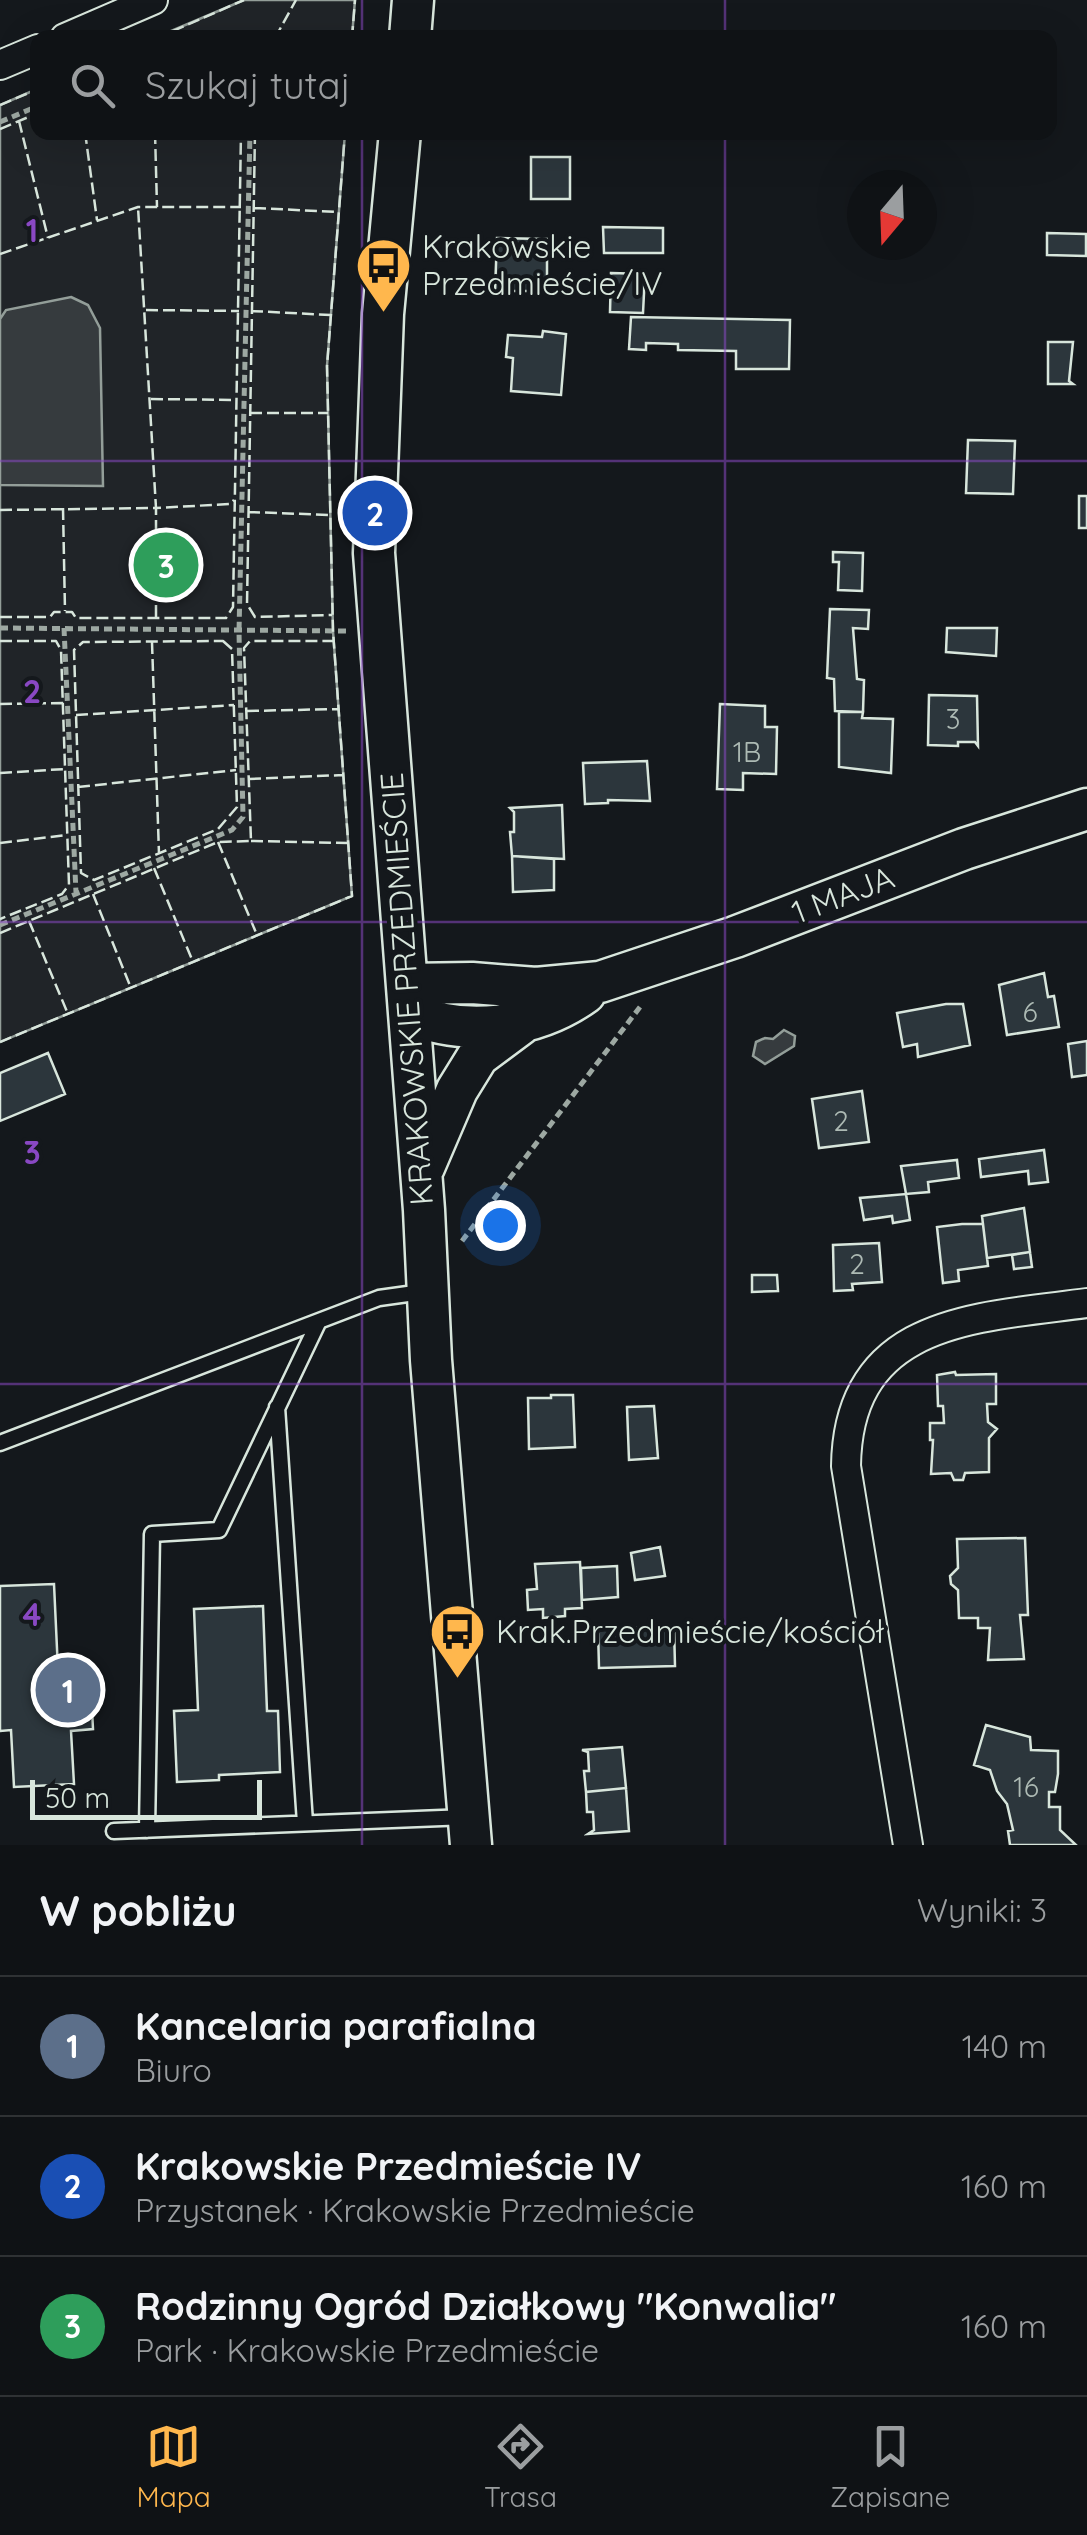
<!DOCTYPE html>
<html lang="pl">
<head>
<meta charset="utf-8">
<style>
	body { margin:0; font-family:Quicksand,sans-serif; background:#181b1e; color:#f1f3f6 }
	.compass { position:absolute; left:847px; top:170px; width:90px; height:90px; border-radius:50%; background:#0f1215; box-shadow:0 10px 40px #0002; rotate:199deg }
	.scale { position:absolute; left:30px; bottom:25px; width:232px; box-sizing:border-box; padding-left:10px; border:5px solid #d8e6dc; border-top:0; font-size:28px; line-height:35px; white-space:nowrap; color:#d8e6dc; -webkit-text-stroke:8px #14181c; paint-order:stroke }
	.you { position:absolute; left:500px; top:1225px; width:35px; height:35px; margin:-25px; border:8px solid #fff; border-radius:50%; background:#1a73e8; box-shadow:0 0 0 15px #1a73e833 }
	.badge { display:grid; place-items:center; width:65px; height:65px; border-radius:50%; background:#ffb74d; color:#fff; font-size:32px; font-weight:700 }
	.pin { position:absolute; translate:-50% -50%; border:5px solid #fff; box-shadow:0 2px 10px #0006 }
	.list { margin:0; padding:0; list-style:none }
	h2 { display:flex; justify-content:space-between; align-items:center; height:130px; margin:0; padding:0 40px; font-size:42px }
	h2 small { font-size:32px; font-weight:400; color:#9b9ea0 }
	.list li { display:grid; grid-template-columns:65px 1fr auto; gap:30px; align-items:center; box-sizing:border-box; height:140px; padding:0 40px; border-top:2px solid #2f3234 }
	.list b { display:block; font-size:38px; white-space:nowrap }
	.list p { margin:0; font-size:32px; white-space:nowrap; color:#9b9ea0 }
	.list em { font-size:32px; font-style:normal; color:#9b9ea0 }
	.icon { flex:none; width:55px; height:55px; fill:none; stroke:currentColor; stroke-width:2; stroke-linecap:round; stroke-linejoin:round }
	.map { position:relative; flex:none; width:1087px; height:1845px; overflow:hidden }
	.search { position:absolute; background:#0f1215; box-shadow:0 10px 40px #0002; left:30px; right:30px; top:30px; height:110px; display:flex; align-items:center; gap:25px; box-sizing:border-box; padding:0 35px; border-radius:20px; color:#9b9ea0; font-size:38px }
	.sheet { height:550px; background:#0f1215 }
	nav { display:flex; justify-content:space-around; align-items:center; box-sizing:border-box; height:140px; border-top:2px solid #2f3234; background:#0f1215; font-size:28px; color:#9b9ea0 }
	nav a { display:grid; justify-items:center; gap:5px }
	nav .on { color:#ffb74d }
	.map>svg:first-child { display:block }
	.green { fill:#202428; stroke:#939e99; stroke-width:2.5 }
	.water { fill:#363b3e; stroke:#939e99; stroke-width:2.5 }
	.building { fill:#2c363c; stroke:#d8e6dc; stroke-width:2.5 }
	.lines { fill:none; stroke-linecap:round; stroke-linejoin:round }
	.lane-casing { stroke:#d8e6dc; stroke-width:19 }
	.street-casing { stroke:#d8e6dc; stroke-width:32 }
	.secondary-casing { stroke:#d8e6dc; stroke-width:45 }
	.path { stroke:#9da8a2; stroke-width:5; stroke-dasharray:8 5; stroke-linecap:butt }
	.lane { stroke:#14181c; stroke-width:14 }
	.street { stroke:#14181c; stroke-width:28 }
	.secondary { stroke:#14181c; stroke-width:40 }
	.fence { stroke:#d8e6dc; stroke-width:2.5; stroke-dasharray:12 5; stroke-linecap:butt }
	.grid { fill:none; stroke:#8948c3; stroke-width:2.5; stroke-opacity:0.55 }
	.labels { text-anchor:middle; stroke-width:8; stroke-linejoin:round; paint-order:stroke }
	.number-label { font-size:28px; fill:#adbab4 }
	.poi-label { font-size:32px; fill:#d8e6dc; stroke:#14181c; text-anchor:start }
	.street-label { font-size:32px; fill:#d8e6dc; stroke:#14181c }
	.grid-label { font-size:32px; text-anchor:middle; font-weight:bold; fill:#8948c3; stroke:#14181c; stroke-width:8; stroke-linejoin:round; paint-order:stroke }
</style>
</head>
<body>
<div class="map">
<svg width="1087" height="1845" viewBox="0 0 1087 1845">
	<rect width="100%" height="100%" fill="#14181c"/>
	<path class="green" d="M244,0h111l-3,37h-195z
		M37,89l1,43 307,1 -18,233 6,265 19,265 -352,146v-937z"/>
	<path class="water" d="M71,297l17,8 12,23 3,158 -103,-1v-166l6,-9z
		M784,1030l11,6 -1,10 -29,18 -12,-8 3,-14 9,-4 8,1z"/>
	<path class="building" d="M531,157h39v42h-39z
		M603,227l60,1v25h-59z
		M1047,233l39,1v22l-39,-1z
		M497,238l50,1v52h-52z
		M611,273l34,1 -2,39 -33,-1z
		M631,317l159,3 -1,49h-53v-18l-58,-1v-6l-32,-1v7l-17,-1z
		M543,331l23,3 -5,61 -50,-4 2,-33 -7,-1 2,-22 34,2z
		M1048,342h25l-4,39 4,3h-25z
		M968,440l47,1 -2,53 -47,-1z
		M1079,496h8v32h-8z
		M833,552l30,1 -1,38 -24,-1 1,-28h-6z
		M830,609l39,1 -1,19 -15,-1 4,51 7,1 -1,32 -28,-1 -1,-32 -7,-1z
		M947,628h50l-1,28 -50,-4z
		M929,695l48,1 1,50 -3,-4h-17v4l-30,-1z
		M720,704l45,2v21h12l-1,47 -33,-1v17l-26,-1z
		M839,712h24l-1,6 31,1 -2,54 -52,-6z
		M647,761l3,40 -42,-1v3l-23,1 -2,-41z
		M562,805l2,54 -52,-3 -2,-24h4v-20l-4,-4z
		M512,856l42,3v31l-41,2z
		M1044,973l4,24 6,-1 5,31 -52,8 -8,-50z
		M946,1004h17l7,41 -52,12 -1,-13 -14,3 -6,-34z
		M1087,1041v34l-15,2 -4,-33z
		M48,1053l17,41 -65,27v-48z
		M862,1091l7,51 -50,6 -7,-49z
		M1044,1150l4,32 -19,2 -1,-13 -47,6 -2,-18z
		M957,1160l2,18 -31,4 1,10 -23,2 -5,-28z
		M906,1194l4,26 -17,3 -1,-7 -28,4 -4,-22z
		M1024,1208l6,44 -43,6 -5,-42z
		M962,1224h21l5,42 -30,4 1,11 -16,2 -6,-56z
		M879,1243l3,39 -30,2 1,6 -19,1 -1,-46z
		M1030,1252l2,15 -18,2 -2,-14z
		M752,1275h25l1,16 -26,1z
		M955,1372l1,3 40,-1v30h-9l1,18 9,7 -8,9v34l-24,1 -2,7h-9l-3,-7 -20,1 2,-34h-3v-17h14l-1,-17h-5l-1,-31z
		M551,1395h22l2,52 -46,2 -1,-51h23z
		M654,1406l4,52 -29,2 -2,-53z
		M1025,1538l3,77h-8l4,44 -36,1 2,-32h-12v-10h-19l-1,-28 -7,-6 -1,-8 8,-8 -1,-29z
		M660,1547l5,29 -30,4 -4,-27z
		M580,1562l2,46 -17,1v7l-22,2v-9l-15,1 -1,-20 10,-1 -2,-25z
		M617,1566l1,31 -36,3 -1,-32z
		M54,1584l4,86 32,-2 3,61 -22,2 3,53 -60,3 -3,-57 -11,1v-145z
		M263,1606l4,105h11l2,61 -61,3v5l-42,2 -3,-71 24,-1 -4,-101z
		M674,1626l1,40 -76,2 -1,-39z
		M986,1725l44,12 1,13 27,1v23l-3,18h-6v15h11v23l16,15h-66l-2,-14 5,-1 -6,-26 -10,-13 -7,-21 -16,-5z
		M622,1747l4,41 -40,4 -2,-21h5l-1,-19 -6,-2z
		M626,1788l3,43 -41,3 6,-4 -1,-18h-6l-1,-20z"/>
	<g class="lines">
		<defs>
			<path id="lane" d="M277,1407l28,416
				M0,1443l379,-145 43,-6
				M147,1830l5,-296 67,-4 99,-207
				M114,1831l353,-14"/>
			<path id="street" d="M65,38l88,-38
				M0,65l38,-16
				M908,1845l-62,-379c2,-147 129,-148 241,-163"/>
			<path id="secondary" d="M410,38l3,-38
				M400,132l-17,182 -9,239 50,657 7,150 40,485
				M407,984l65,-1 64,5 64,-6 135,-45 229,-88 123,-40
				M409,1013c55,24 126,16 176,-20
				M424,1167l33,-77 21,-34 43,-32"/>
		</defs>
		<use href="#lane" class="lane-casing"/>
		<use href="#street" class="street-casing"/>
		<use href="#secondary" class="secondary-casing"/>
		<path class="path" d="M0,122l38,-16
			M0,628l347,3
			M64,628l12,265
			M0,925l232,-95 11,-13 -4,-185 11,-500
			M462,1241l178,-234"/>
		<use href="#lane" class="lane"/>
		<use href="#street" class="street"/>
		<use href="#secondary" class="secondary"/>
		<path class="fence" d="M157,38l87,-38
			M275,38l21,-38
			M352,38l3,-38
			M0,105l38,-16
			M19,121l29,117
			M0,129l38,-16
			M85,132l12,88
			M155,132l2,75
			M255,132l-8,472 8,13 77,-2
			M254,208l85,4
			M0,254l138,-47h103
			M146,310l93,1
			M251,311l80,4
			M151,399l85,1
			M250,413h78
			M63,508l2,103
			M0,510l156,-2 -18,-301
			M248,512l82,3
			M0,617h50l4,-5h18l4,6h150l7,-11 8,-475
			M156,617v-109l74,-4 4,-4
			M0,641h56l5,9 8,235 -7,9 -62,25
			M223,641l9,8 5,158 -19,22 -124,51 -13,-7 -7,-223 9,-8z
			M152,642l7,212
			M0,704l63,-1
			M247,711l91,-2
			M76,715l158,-10
			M0,773l65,-4
			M249,779l94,-4
			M78,787l158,-17
			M251,841l97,2
			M218,842l39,93
			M0,843l67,-8
			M154,868l39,94
			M93,894l38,94
			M29,921l39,93
			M0,933l218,-91 33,-1 -7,-193 6,-7h84
			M0,1042l352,-146 -19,-265 -6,-265 18,-234"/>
	</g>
	<path class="grid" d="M362,0v38M725,0v38M362,132v1713M725,132v1713M0,461h1087M0,922h1087M0,1384h1087"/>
	<defs>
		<symbol id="bus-pin" viewBox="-11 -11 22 30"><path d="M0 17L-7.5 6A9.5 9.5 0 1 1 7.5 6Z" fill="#ffb74d" stroke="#14181c"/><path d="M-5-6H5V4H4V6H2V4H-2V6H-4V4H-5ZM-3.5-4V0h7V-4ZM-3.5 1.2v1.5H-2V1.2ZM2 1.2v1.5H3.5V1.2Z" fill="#111"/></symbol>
	</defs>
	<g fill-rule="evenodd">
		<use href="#bus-pin" x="352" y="234" width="63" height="86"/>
		<use href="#bus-pin" x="426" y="1600" width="63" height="86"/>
	</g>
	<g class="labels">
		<g class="number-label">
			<text x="953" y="729">3</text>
			<text x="747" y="762">1B</text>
			<text x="1030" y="1022">6</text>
			<text x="841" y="1131">2</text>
			<text x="857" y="1274">2</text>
			<text x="1026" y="1797">16</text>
		</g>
		<g class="poi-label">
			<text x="422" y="258">Krakowskie<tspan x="422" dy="37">Przedmieście/IV</tspan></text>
			<text x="496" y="1643">Krak.Przedmieście/kościół</text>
		</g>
		<g class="street-label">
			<text transform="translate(843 895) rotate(-21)" y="11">1 MAJA</text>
			<text transform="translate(407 989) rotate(-94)" y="11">KRAKOWSKIE PRZEDMIEŚCIE</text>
		</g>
	</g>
	<g class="grid-label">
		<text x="32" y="242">1</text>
		<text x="32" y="703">2</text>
		<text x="32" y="1164">3</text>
		<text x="32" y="1626">4</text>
	</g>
</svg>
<svg class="compass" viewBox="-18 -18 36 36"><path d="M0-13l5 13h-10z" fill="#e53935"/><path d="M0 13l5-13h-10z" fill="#9b9ea0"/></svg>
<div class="scale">50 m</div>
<div class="you"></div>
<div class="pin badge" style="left:68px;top:1690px;background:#5c6f8a">1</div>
<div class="pin badge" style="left:375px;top:513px;background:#1a4fb4">2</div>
<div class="pin badge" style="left:166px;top:565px;background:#2e9e5b">3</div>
<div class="search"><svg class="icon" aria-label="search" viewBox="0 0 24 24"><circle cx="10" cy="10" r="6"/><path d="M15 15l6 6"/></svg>Szukaj tutaj</div>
</div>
<section class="sheet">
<h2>W pobliżu<small>Wyniki: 3</small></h2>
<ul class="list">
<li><span class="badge" style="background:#5c6f8a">1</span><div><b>Kancelaria parafialna</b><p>Biuro</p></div><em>140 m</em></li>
<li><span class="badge" style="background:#1a4fb4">2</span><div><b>Krakowskie Przedmieście IV</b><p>Przystanek · Krakowskie Przedmieście</p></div><em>160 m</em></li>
<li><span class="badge" style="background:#2e9e5b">3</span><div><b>Rodzinny Ogród Działkowy &quot;Konwalia&quot;</b><p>Park · Krakowskie Przedmieście</p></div><em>160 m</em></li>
</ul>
</section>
<nav>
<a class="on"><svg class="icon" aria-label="map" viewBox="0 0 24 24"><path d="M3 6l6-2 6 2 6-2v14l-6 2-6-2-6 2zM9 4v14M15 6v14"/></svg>Mapa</a>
<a><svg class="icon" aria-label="directions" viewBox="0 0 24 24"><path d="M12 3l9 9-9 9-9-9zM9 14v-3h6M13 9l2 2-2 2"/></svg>Trasa</a>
<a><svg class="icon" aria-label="saved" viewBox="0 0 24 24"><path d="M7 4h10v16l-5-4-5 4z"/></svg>Zapisane</a>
</nav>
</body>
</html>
